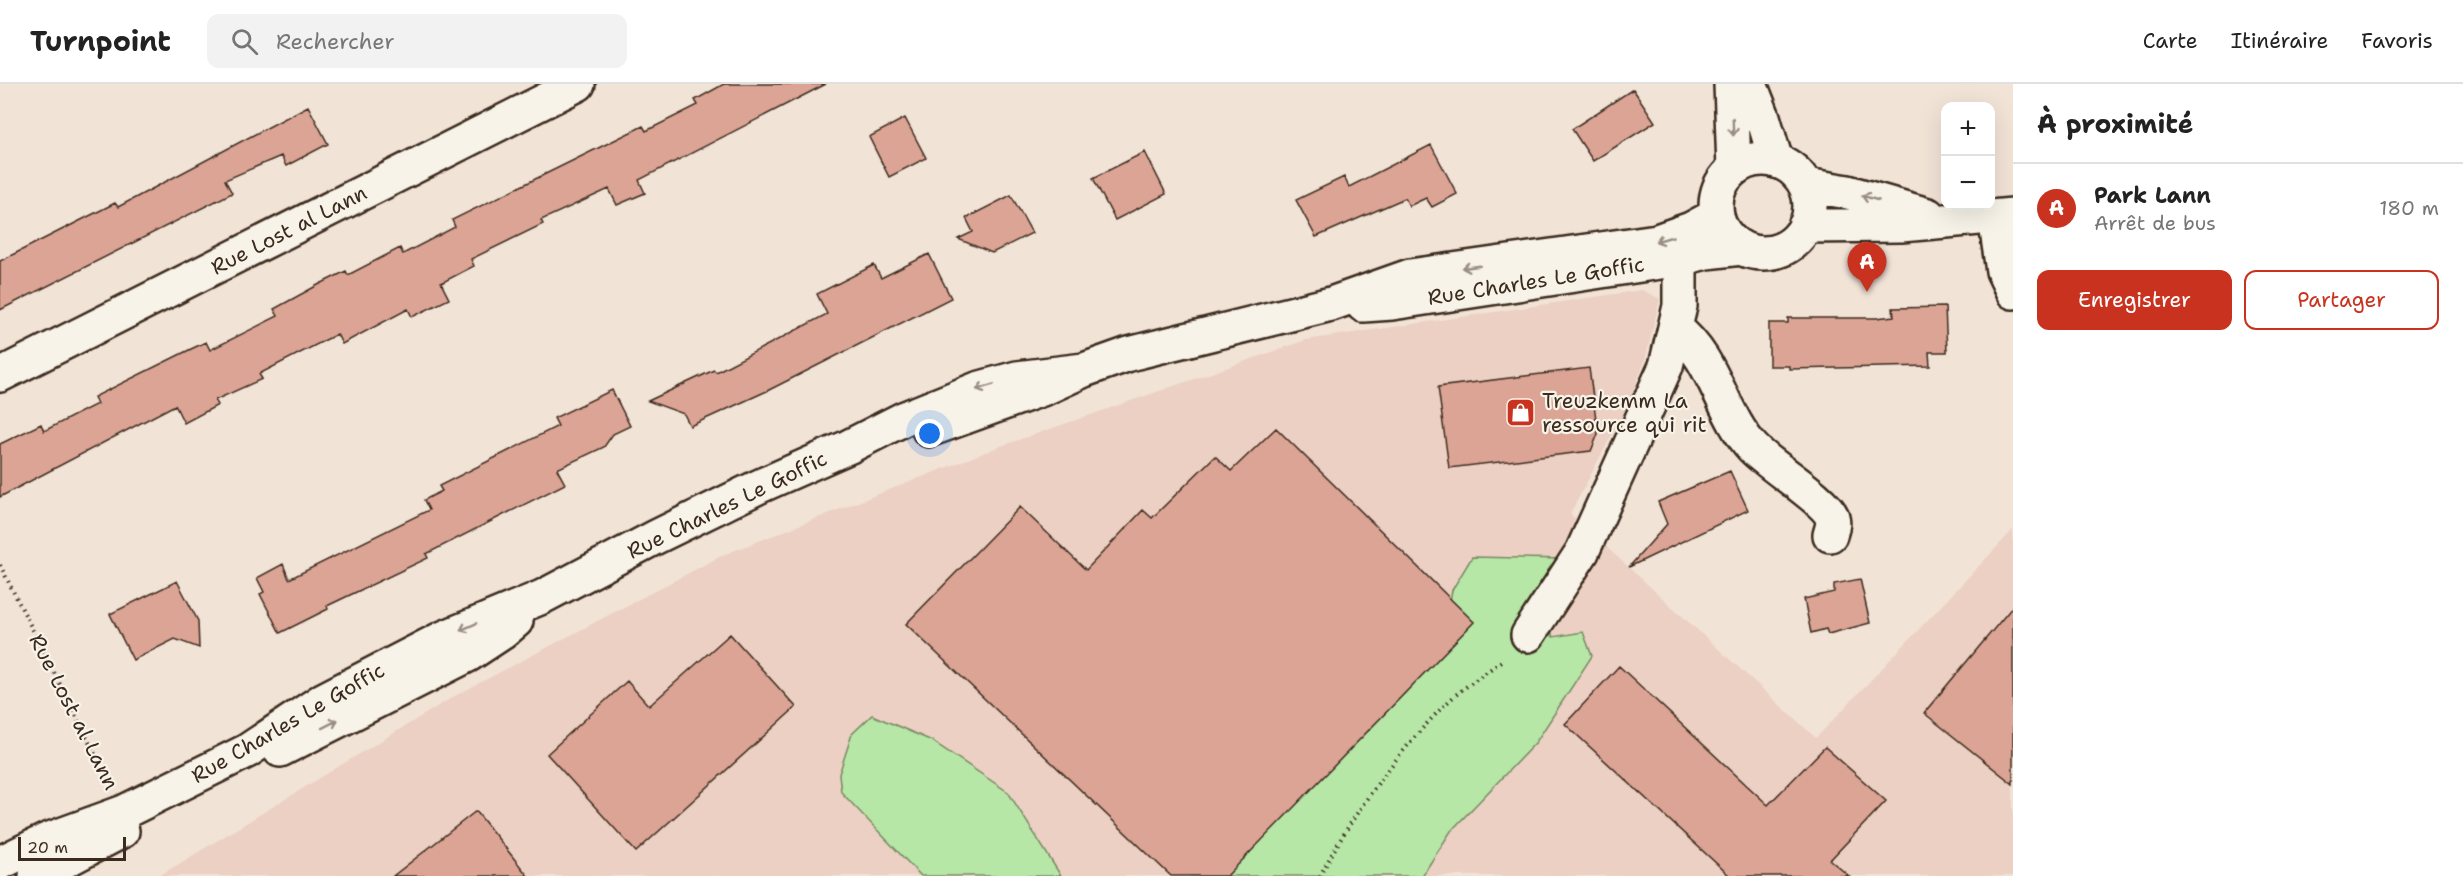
<!DOCTYPE html>
<html lang="fr">
<head>
<meta charset="utf-8">
<style>
	body { margin:0; font-family:"Shantell Sans",sans-serif; background:#f2f2f2; color:#222 }
	.controls { position:absolute; right:18px; top:18px; display:grid; overflow:hidden; border-radius:12px; box-shadow:0 6px 24px #0002 }
	.controls button { width:54px; height:54px; display:grid; place-items:center; padding:0; border:0; border-bottom:2px solid #e0e0e0; background:#fff; color:#222; font:30px sans-serif }
	.scale { position:absolute; left:18px; bottom:15px; width:108px; box-sizing:border-box; padding-left:6px; border:3px solid #3b2a1e; border-top:0; font-size:16px; line-height:21px; white-space:nowrap; color:#3b2a1e; -webkit-text-stroke:4px #f7f3e8; paint-order:stroke }
	.you { position:absolute; left:930px; top:350px; width:21px; height:21px; margin:-15px; border:4px solid #fff; border-radius:50%; background:#1a73e8; box-shadow:0 0 0 9px #1a73e833 }
	.badge { display:grid; place-items:center; width:39px; height:39px; border-radius:50%; background:#c8321e; color:#fff; font-size:20px; font-weight:700 }
	.pin { position:absolute; translate:-50% -50px; filter:drop-shadow(0 2px 3px #0008) }
	.pin::after { content:''; position:absolute; top:32px; width:21px; height:18px; background:inherit; clip-path:polygon(0 0,100% 0,50% 100%) }
	.list { margin:0; padding:0; list-style:none }
	h2 { display:flex; justify-content:space-between; align-items:center; height:78px; margin:0; padding:0 24px; font-size:26px }
	h2 small { font-size:20px; font-weight:400; color:#767676 }
	.list li { display:grid; grid-template-columns:39px 1fr auto; gap:18px; align-items:center; box-sizing:border-box; height:90px; padding:0 24px; border-top:2px solid #e0e0e0 }
	.list b { display:block; font-size:22px; white-space:nowrap }
	.list p { margin:0; font-size:20px; white-space:nowrap; color:#767676 }
	.list em { font-size:20px; font-style:normal; color:#767676 }
	.actions { display:flex; gap:12px; padding:18px 24px }
	.actions a { flex:1; padding:14px 0; border:2px solid #c8321e; border-radius:12px; text-align:center; font-size:21px; color:#c8321e }
	.actions .main { background:#c8321e; color:#fff }
	.icon { flex:none; width:33px; height:33px; fill:none; stroke:currentColor; stroke-width:2; stroke-linecap:round; stroke-linejoin:round }
	.map { position:relative; flex:none; width:2013px; height:792px; overflow:hidden }
	header { display:flex; align-items:center; gap:36px; box-sizing:border-box; height:84px; padding:0 30px; background:#fff; border-bottom:2px solid #e0e0e0 }
	header strong { font-size:28px }
	nav { display:flex; gap:33px; margin-inline-start:auto; font-size:21px }
	.search { width:420px; height:54px; background:#f2f2f2; display:flex; align-items:center; gap:15px; box-sizing:border-box; padding:0 21px; border-radius:12px; color:#767676; font-size:22px }
	main { display:flex }
	aside { flex:1; background:#fff }
	.map>svg:first-child { display:block }
	.built { fill:#ebd0c3 }
	.green { fill:#b6e7a7; stroke:#788862; stroke-width:1.5 }
	.building { fill:#dca494; stroke:#3b2a1e; stroke-width:1.5 }
	.lines { fill:none; stroke-linecap:round; stroke-linejoin:round }
	.minor-casing { stroke:#3b2a1e; stroke-width:38 }
	.tertiary-casing { stroke:#3b2a1e; stroke-width:38 }
	.path { stroke:#3b2a1e; stroke-width:4; stroke-dasharray:1.5 4.5; stroke-linecap:butt }
	.minor { stroke:#f7f3e8; stroke-width:33 }
	.tertiary { stroke:#f7f3e8; stroke-width:33 }
	.oneway { stroke:#998e83 }
	.labels { text-anchor:middle; stroke-width:4.5; stroke-linejoin:round; paint-order:stroke }
	.street-label { font-size:21px; fill:#3b2a1e; stroke:#f7f3e8 }
	.poi-label { font-size:21px; fill:#3b2a1e; stroke:#f7f3e8; text-anchor:start }
</style>
</head>
<body>
<header>
<strong>Turnpoint</strong>
<div class="search"><svg class="icon" aria-label="search" viewBox="0 0 24 24"><circle cx="10" cy="10" r="6"/><path d="M15 15l6 6"/></svg>Rechercher</div>
<nav><a>Carte</a><a>Itinéraire</a><a>Favoris</a></nav>
</header>
<main>
<div class="map">
<svg width="2013" height="792" viewBox="0 0 2013 792">
	<rect width="100%" height="100%" fill="#f2e3d7"/>
	<filter id="ink" filterUnits="userSpaceOnUse"><feTurbulence type="fractalNoise" baseFrequency=".0167" numOctaves="2"/><feDisplacementMap in="SourceGraphic" scale="12" xChannelSelector="R" yChannelSelector="G"/><feConvolveMatrix kernelMatrix="1 2 1 2 8 2 1 2 1" color-interpolation-filters="sRGB"/></filter>
	<g filter="url(#ink)">
		<path class="built" d="M1642,206l18,9 -15,62 -18,45 -57,108 246,224 197,-208v346h-1854l294,-179 270,-142 278,-109 305,-106z"/>
		<path class="green" d="M1472,473l93,2 -24,43 12,35 30,-5 9,24 -56,86 -85,89 -29,45h-231l255,-252 6,-34z
			M872,631l60,26 76,51 53,84h-140l-80,-84 -2,-18 13,-40z"/>
		<path class="building" d="M724,0h102l-187,96 6,13 -28,12 -8,-16 -68,31 2,4 -72,35 3,7 -33,17 8,16 -37,18 -4,-8 -66,35 -5,-10 -78,40 3,5 -47,21 3,5 -34,18 -9,-18 -175,92v-53l41,-20 3,7 53,-27 -3,-7 97,-48 15,-7 4,8 68,-34 -4,-7 44,-24 28,-14 2,4 52,-27 3,6 52,-27 -3,-7 191,-94 3,5 52,-26 -3,-5z
			M1633,5l22,33 -62,39 -21,-32z
			M308,22l20,38 -42,22 -5,-10 -56,24 7,13 -232,117v-49l115,-58 3,4z
			M905,34l21,40 -37,19 -20,-40z
			M1431,61l26,49 -25,13 -6,-9 -17,8 -4,-8 -89,39 -20,-37 48,-23 5,10z
			M1145,68l21,42 -51,26 -22,-42z
			M1011,111l21,38 -40,20 -34,-14 15,-7 -7,-14z
			M929,170l22,44 -184,93 -77,35 -6,-12 -36,-13 66,-31 2,2 111,-58 -10,-20 57,-29 7,13z
			M1945,223l2,45h-18l1,14 -141,3v-3h-20v-43h19v-5h88l18,-2 -1,-8z
			M1589,284l9,66 -7,17 -142,17 -11,-81z
			M612,306l18,36 -17,8 -9,13 -47,22 8,15 -139,70 2,4 -101,48 1,3 -48,24 -20,-39 4,-2 -7,-14 26,-14 6,15 140,-69 -5,-10 18,-9 -3,-5 119,-60 -4,-8z
			M1276,344l198,194 -247,254h-56l-265,-252 114,-117 66,63 57,-60 9,8 63,-62 16,15z
			M1730,387l18,39 -119,57 38,-43 -9,-22z
			M1860,495l10,44 -42,11 -2,-5 -15,4 -7,-34 30,-7v-8z
			M177,497l21,40 1,27 -24,-9 -42,21 -23,-46z
			M2013,522v178l-89,-71z
			M730,550l66,73 -160,145 -89,-98 80,-73 22,25z
			M1619,582l149,139 57,-58 61,54 -56,59 19,16h-119l-165,-152z
			M476,727l52,65h-135z"/>
		<g class="lines">
			<defs>
				<path id="minor" d="M1731,0l3,85
					M1750,0l13,33 13,44
					M1995,133l8,54 10,21
					M1676,245c39,30 45,84 77,119 17,18 72,51 79,69 2,7 0,11 -2,18
					M0,291l578,-291
					M1528,551l54,-83 84,-186 14,-60v-47"/>
				<path id="tertiary" d="M1716 122a47 47 0 1 1 94 0a47 47 0 1 1-94 0Z
					M1806,101l42,7 80,23
					M1805,142l96,-1 112,-10
					M1363,221l29,-2 288,-44 26,-7 35,-4
					M929,346l116,-42 39,-18 45,-16 202,-50 79,-28 247,-35 34,-12 26,-14
					M280,666l188,-95 35,-23 13,-11
					M0,779l47,-23 77,-28 123,-61 76,-51 120,-62 99,-41 114,-60 104,-51 88,-39 57,-29 72,-29 40,-11 67,-8
					M36,792l86,-45"/>
			</defs>
			<use href="#minor" class="minor-casing"/>
			<use href="#tertiary" class="tertiary-casing"/>
			<path class="path" d="M0,481l109,217
				M1320,792c31,-60 80,-128 129,-175 16,-15 37,-28 55,-42"/>
			<use href="#minor" class="minor"/>
			<use href="#tertiary" class="tertiary"/>
		</g>
		<defs><path id="oneway-shaft" d="M-6 0H5M1.5-3L5.5 0L1.5 3" fill="none" stroke-width="1.6" stroke-linecap="round" stroke-linejoin="round" transform="scale(1.5)"/></defs>
		<g class="oneway">
			<use href="#oneway-shaft" transform="translate(1733 43) rotate(88)"/>
			<use href="#oneway-shaft" transform="translate(1870 114) rotate(-164)"/>
			<use href="#oneway-shaft" transform="translate(1664 155) rotate(164)"/>
			<use href="#oneway-shaft" transform="translate(1471 183) rotate(172)"/>
			<use href="#oneway-shaft" transform="translate(985 303) rotate(164)"/>
			<use href="#oneway-shaft" transform="translate(468 543) rotate(156)"/>
			<use href="#oneway-shaft" transform="translate(330 640) rotate(-27)"/>
		</g>
	</g>
	<defs>
		<symbol id="shop-square" viewBox="-11 -11 22 22"><rect x="-9" y="-9" width="18" height="18" rx="4" fill="#c8321e" stroke="#f7f3e8"/><path d="M-5-2.5h2.3a2.7 3.5 0 0 1 5.4 0H5L5.5 6h-11ZM-1.5-2.5h3a1.5 2.3 0 0 0-3 0Z" fill="#fff"/></symbol>
	</defs>
	<g fill-rule="evenodd">
		<use href="#shop-square" x="1504" y="312" width="33" height="33"/>
	</g>
	<g class="labels">
		<g class="street-label">
			<text transform="translate(289 146) rotate(-27)" y="7">Rue Lost al Lann</text>
			<text transform="translate(1536 197) rotate(-9)" y="7">Rue Charles Le Goffic</text>
			<text transform="translate(727 421) rotate(-26)" y="7">Rue Charles Le Goffic</text>
			<text transform="translate(74 628) rotate(63)" y="7">Rue Lost al Lann</text>
			<text transform="translate(288 639) rotate(-30)" y="7">Rue Charles Le Goffic</text>
		</g>
		<g class="poi-label">
			<text x="1542" y="324">Treuzkemm La<tspan x="1542" dy="24">ressource qui rit</tspan></text>
		</g>
	</g>
</svg>
<div class="controls">
<button>+</button>
<button>−</button>
</div>
<div class="scale">20 m</div>
<div class="you"></div>
<div class="pin badge" style="left:1867px;top:208px">A</div>
</div>
<aside>
<h2>À proximité<small></small></h2>
<ul class="list">
<li><span class="badge">A</span><div><b>Park Lann</b><p>Arrêt de bus</p></div><em>180 m</em></li>
</ul>
<div class="actions"><a class="main">Enregistrer</a><a>Partager</a></div>
</aside>
</main>
</body>
</html>
